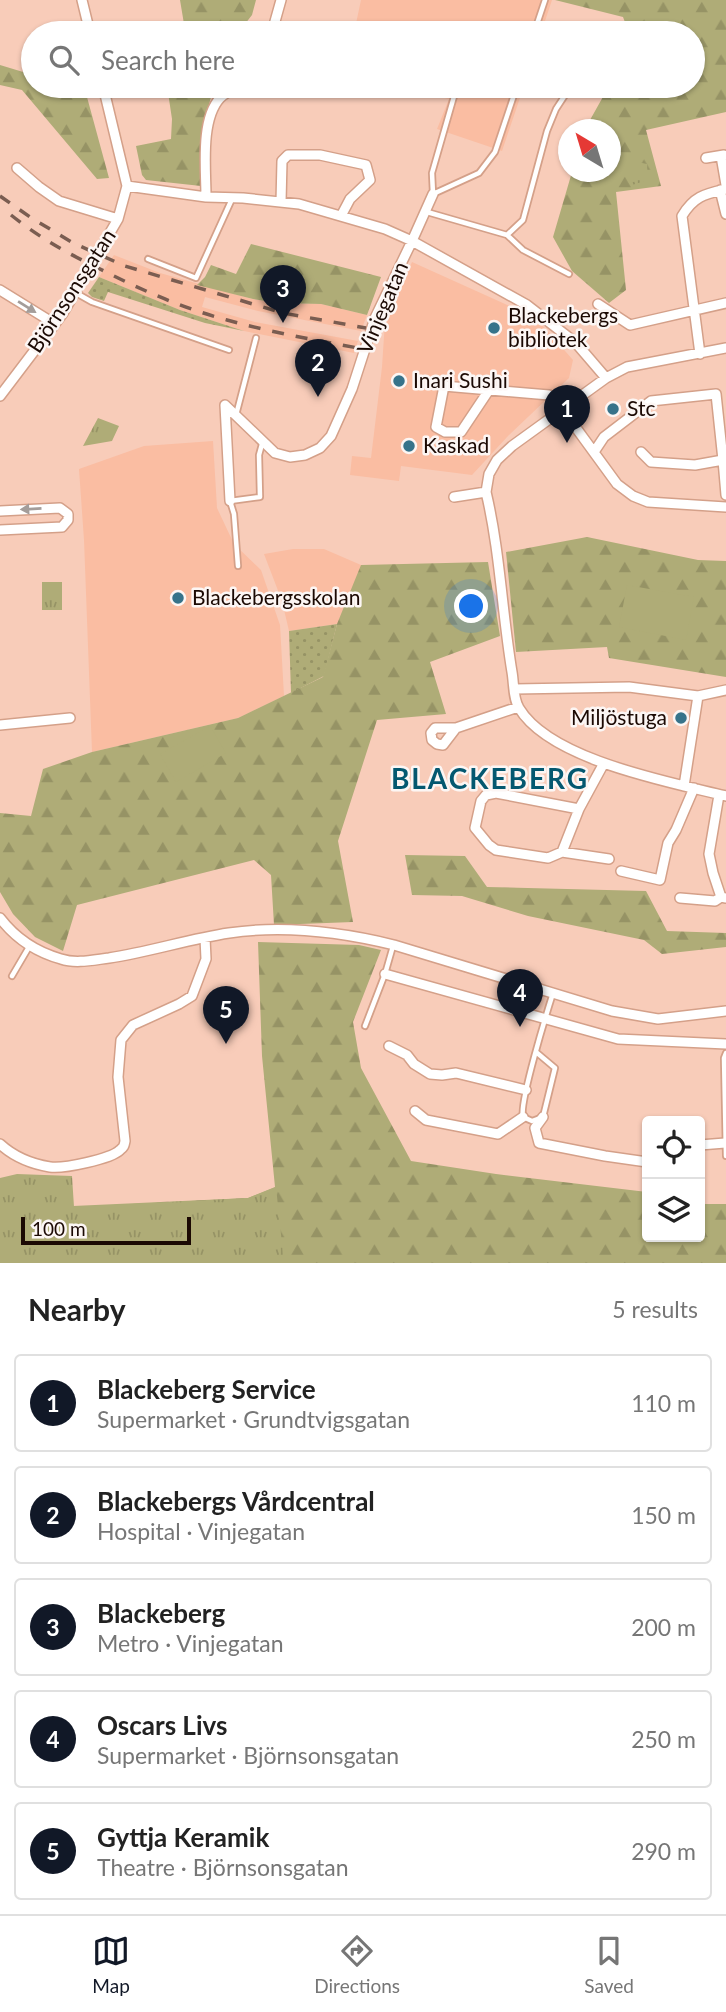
<!DOCTYPE html>
<html lang="en">
<head>
<meta charset="utf-8">
<style>
	body { margin:0; font-family:Lato,sans-serif; background:#f2f2f2; color:#222 }
	.controls { position:absolute; right:21px; bottom:21px; display:grid; overflow:hidden; border-radius:7px; box-shadow:0 2px 5px #0004 }
	.controls button { width:63px; height:63px; display:grid; place-items:center; padding:0; border:0; border-bottom:2px solid #e0e0e0; background:#fff; color:#222; font:35px sans-serif }
	.compass { position:absolute; left:558px; top:119px; width:63px; height:63px; border-radius:50%; background:#fff; box-shadow:0 2px 5px #0004; rotate:322deg }
	.scale { position:absolute; left:21px; bottom:18px; width:170px; box-sizing:border-box; padding-left:7px; border:4px solid #1b0903; border-top:0; font-size:19px; line-height:24px; white-space:nowrap; color:#1b0903; -webkit-text-stroke:5px #fcf6f4; paint-order:stroke }
	.you { position:absolute; left:472px; top:607px; width:24px; height:24px; margin:-18px; border:5px solid #fff; border-radius:50%; background:#1a73e8; box-shadow:0 0 0 10px #1a73e833 }
	.badge { display:grid; place-items:center; width:46px; height:46px; border-radius:50%; background:#111827; color:#fff; font-size:23px; font-weight:700 }
	.pin { position:absolute; translate:-50% -58px; filter:drop-shadow(0 2px 4px #0008) }
	.pin::after { content:''; position:absolute; top:37px; width:24px; height:21px; background:inherit; clip-path:polygon(0 0,100% 0,50% 100%) }
	.list { margin:0; padding:0; list-style:none }
	h2 { display:flex; justify-content:space-between; align-items:center; height:91px; margin:0; padding:0 28px; font-size:30px }
	h2 small { font-size:23px; font-weight:400; color:#767676 }
	.list li { display:grid; grid-template-columns:46px 1fr auto; gap:21px; align-items:center; box-sizing:border-box; height:98px; margin:0 14px 14px; padding:0 14px; border:2px solid #e0e0e0; border-radius:7px }
	.list b { display:block; font-size:26px; white-space:nowrap }
	.list p { margin:0; font-size:23px; white-space:nowrap; color:#767676 }
	.list em { font-size:23px; font-style:normal; color:#767676 }
	.icon { flex:none; width:38px; height:38px; fill:none; stroke:currentColor; stroke-width:2; stroke-linecap:round; stroke-linejoin:round }
	.map { position:relative; flex:none; width:726px; height:1263px; overflow:hidden }
	.search { position:absolute; background:#fff; box-shadow:0 2px 5px #0004; left:21px; right:21px; top:21px; height:77px; display:flex; align-items:center; gap:18px; box-sizing:border-box; padding:0 24px; border-radius:38px; color:#767676; font-size:26px }
	.sheet { height:651px; background:#fff }
	nav { display:flex; justify-content:space-around; align-items:center; box-sizing:border-box; height:98px; border-top:2px solid #e0e0e0; background:#fff; font-size:19px; color:#767676 }
	nav a { display:grid; justify-items:center; gap:4px }
	nav .on { color:#111827 }
	.map>svg:first-child { display:block }
	.built { fill:#fabda2 }
	.grass { fill:url(#grass-dots) }
	.forest { fill:url(#forest-firs) }
	.park { fill:url(#park-tufts) }
	.pitch { fill:#afac77 }
	.lines { fill:none; stroke-linecap:round; stroke-linejoin:round }
	.lane-casing { stroke:#d4a089; stroke-width:8 }
	.street-casing { stroke:#d4a089; stroke-width:12 }
	.lane { stroke:#fff; stroke-width:4.5 }
	.street { stroke:#fff; stroke-width:9 }
	.rail { stroke:#7a5d51; stroke-width:3.5; stroke-dasharray:12 12; stroke-linecap:butt }
	.oneway { fill:#a49d9a }
	.poi-dot { fill:#37738a; stroke:#fcf6f4; stroke-width:2.5 }
	.labels { text-anchor:middle; stroke-width:5; stroke-linejoin:round; paint-order:stroke }
	.street-label { font-size:21px; fill:#1b0903; stroke:#fcf6f4 }
	.poi-label { font-size:21px; fill:#1b0903; stroke:#fcf6f4; text-anchor:start }
	.district-label { font-size:28px; font-weight:bold; letter-spacing:2px; fill:#045870; stroke:#fcf6f4 }
</style>
</head>
<body>
<div class="map">
<svg width="726" height="1263" viewBox="0 0 726 1263">
	<defs>
		<pattern id="grass-dots" width="8" height="8" patternUnits="userSpaceOnUse" patternTransform="scale(1.75)"><rect width="8" height="8" fill="#afac77"/><path d="M2 2h.1M6 6h.1" fill="none" stroke="#969365" stroke-width="1.8" stroke-linecap="round"/></pattern>
		<pattern id="forest-firs" width="22" height="20" patternUnits="userSpaceOnUse" patternTransform="scale(1.75)"><rect width="22" height="20" fill="#afac77"/><path d="M5 1l3.5 6h-7zM16 11l3.5 6h-7z" fill="#969365"/></pattern>
		<pattern id="park-tufts" width="24" height="20" patternUnits="userSpaceOnUse" patternTransform="scale(1.75)"><rect width="24" height="20" fill="#afac77"/><path d="M3 7l-1-3M5 7V3M7 7l1-3M15 17l-1-3M17 17v-4M19 17l1-3" fill="none" stroke="#969365"/></pattern>
	</defs>
	<rect width="100%" height="100%" fill="#f8ccb9"/>
	<path class="built" d="M361,0h191l-11,33h-187z
		M392,86h132l-22,65 -65,-22 12,-30z
		M114,255l46,18 92,26 27,4 42,1 46,11 -6,16 -103,-20 -53,-14 -3,10 53,15 103,19 -4,12 -110,-22 -64,-21 -81,-33z
		M412,262l124,56 37,42 -4,18 -61,58 -36,39 -71,-9 -2,15 -49,-6 2,-19 19,2 11,-91 3,-46z
		M213,441l4,67 17,36 27,26 19,55 4,71 -46,22 -146,34 -8,-212 -5,-71 65,-23z
		M293,549h31l37,16 56,2 -80,57 -48,7 -7,-30 -18,-47z"/>
	<path class="grass" d="M99,277l81,33 64,21 -39,-8 -97,-31 -4,9 -12,-4 -4,-4z
		M337,624l-13,52 -33,17 -2,-62z"/>
	<path class="forest" d="M180,0h76l-4,15 -14,18h-54l1,-3z
		M555,0h171v112l-80,18 15,56 -45,6 10,98 -17,13 -37,-32 -19,-34 19,-65h38v-42l-25,-1 24,-43h84v-53h-64l-6,-16z
		M0,65l33,10v11h51l25,92 -12,1 -75,-89 -22,-5z
		M167,86h47l-10,37 -3,63 -55,-6 -4,-5 -6,-29 35,-7 1,-20z
		M251,244l130,33 -14,38 -46,-11 -42,-1 -26,-4 -56,-14 8,-8 6,-12 25,9z
		M587,537l111,23 28,1v116l-117,-19 -2,-11 -91,5 -10,-100z
		M488,562l12,74 -70,26 16,52 -69,6 -39,121 15,81 -79,3 -3,-50 -17,-15 -177,45 -14,46 -28,-14 -22,-23 -13,-22v-79l31,3 12,-47 49,-17 146,-34 85,-41 14,-53 24,-59z
		M405,855l60,1 22,31 159,4 21,40 59,2v14l-64,7 -18,-14 -116,-24 -66,-20 -50,-1z
		M258,942l101,3 22,5 -28,72 8,46 50,93 85,13 151,18v45h53v-33h26v59h-726l73,-57 175,-8 27,-11 -13,-131z"/>
	<path class="park" d="M632,161l15,3 1,16 -16,5 -7,-11z
		M98,418l21,8 -7,15 -29,5z
		M42,582h20v28h-20z
		M17,1174l55,2 2,31 174,-9 28,-11 8,76h-284v-85z"/>
	<path class="pitch" d="M627,585l67,12 -8,43 -67,-13z
		M210,726l16,27 -50,29 -16,-28z"/>
	<g class="lines">
		<defs>
			<path id="lane" d="M534,33l11,-33
				M609,33l3,-3
				M457,86l-25,87 1,21 46,-21 16,-21 22,-66
				M427,212l80,23 16,15 46,24
				M507,235l16,-15 24,-89 9,-22 15,-23
				M148,259l48,19 36,-79
				M76,293l16,9 137,48
				M236,415l20,-77
				M238,566l-4,-52 -4,-13 30,-4 -1,-42 3,-11
				M12,976l17,-29
				M365,1026l20,-52 8,-28
				M536,1052l19,16 -12,49 -11,4 -9,-4c-4,-14 24,-105 30,-124
				M726,1053l-2,5 2,98"/>
			<path id="street" d="M82,0l8,33
				M268,33l6,-8 7,-25
				M721,156l5,29
				M706,158l18,-3
				M17,168l22,19 20,14 59,18
				M127,186l79,11 37,1 56,6 86,25 27,12 21,-47
				M720,190l6,24
				M206,197c0,-28 -6,-77 14,-99 5,-5 13,-9 20,-12
				M281,202l1,-41 6,-6h32l46,10 4,15 -20,19 -9,17
				M0,290l55,34
				M598,304l32,21 96,-22
				M700,354l-18,-138c12,-20 23,-22 44,-27
				M489,390l-28,42h-16l-9,-5 8,-41 105,9 14,15 54,74 16,12 15,6 78,5
				M0,396l63,-83 55,-94 9,-33 -24,-100
				M594,452l10,-15 47,-36 65,-7 7,66 3,-1
				M641,452l10,10 44,3 28,-5 3,35
				M486,492c14,59 16,120 26,180 2,11 1,27 7,36 31,52 151,74 207,88
				M454,497l32,-5 3,-18 8,-14 15,-14 94,-68 21,-11 99,-19
				M230,501l-5,-96 50,48 15,4 15,-2 15,-7 11,-12 21,-47 23,-71 37,-77 115,64 49,38 30,35
				M0,511l60,-3 8,6v6l-6,7 -62,3
				M515,689l114,-2 69,9 -14,90
				M698,696l28,-6
				M0,725l70,-7
				M456,728l-13,17 -6,-1 -5,-4 -1,-7 4,-5h21l62,-21
				M719,795l-10,59 4,19 8,24 5,1
				M579,809l-83,-16 -10,2 -5,6 -6,27 14,17 7,5 52,8 14,-6 47,7
				M562,852l17,-43 25,-46
				M621,871l39,9 8,-37 8,-13 18,-42
				M680,898l35,3 6,-4
				M0,918c16,21 36,34 61,41 15,5 32,1 48,-1 40,-6 80,-19 120,-25 54,-8 112,-1 165,12l218,66 46,8 68,-8
				M385,974l233,65 108,5
				M389,1046l18,9 7,9 16,10 12,1 14,-2 70,17
				M415,1111l11,9 72,14 25,-17
				M543,1117l-8,11 4,15 66,13 42,6
				M0,1144c13,12 32,20 50,23 13,2 61,-8 70,-17 4,-3 4,-4 5,-9l-7,-64 3,-37 12,-15 46,-21 13,-8 14,-37 -1,-21
				M700,1145l25,-2"/>
		</defs>
		<use href="#lane" class="lane-casing"/>
		<use href="#street" class="street-casing"/>
		<use href="#lane" class="lane"/>
		<use href="#street" class="street"/>
		<path class="rail" d="M0,196l30,21 43,26 52,23 158,47 83,15
			M11,215c29,23 54,37 87,53 41,21 84,40 129,52 43,12 87,20 131,28"/>
	</g>
	<defs><path id="oneway-solid" d="M-6-.8H1V-3.2L6.5 0L1 3.2V.8H-6Z" transform="scale(1.75)"/></defs>
	<g class="oneway">
		<use href="#oneway-solid" transform="translate(27 307) rotate(32)"/>
		<use href="#oneway-solid" transform="translate(31 509) rotate(177)"/>
	</g>
	<g class="poi-dot">
		<circle cx="494" cy="328" r="7"/>
		<circle cx="399" cy="381" r="7"/>
		<circle cx="613" cy="409" r="7"/>
		<circle cx="409" cy="446" r="7"/>
		<circle cx="178" cy="598" r="7"/>
		<circle cx="681" cy="718" r="7"/>
	</g>
	<g class="labels">
		<g class="street-label">
			<text transform="translate(72 291) rotate(-57)" y="7">Björnsonsgatan</text>
			<text transform="translate(383 308) rotate(-67)" y="7">Vinjegatan</text>
		</g>
		<g class="poi-label">
			<text x="508" y="323">Blackebergs<tspan x="508" dy="24">bibliotek</tspan></text>
			<text x="413" y="388">Inari Sushi</text>
			<text x="627" y="416">Stc</text>
			<text x="423" y="453">Kaskad</text>
			<text x="192" y="605">Blackebergsskolan</text>
			<text x="667" y="725" text-anchor="end">Miljöstuga</text>
		</g>
		<g class="district-label">
			<text x="490" y="789">BLACKEBERG</text>
		</g>
	</g>
</svg>
<div class="controls">
<button><svg class="icon" aria-label="locate" viewBox="0 0 24 24"><circle cx="12" cy="12" r="6"/><path d="M12 2v4M12 18v4M2 12h4M18 12h4"/></svg></button>
<button><svg class="icon" aria-label="layers" viewBox="0 0 24 24"><path d="M12 4l9 5-9 5-9-5zM3 14l9 5 9-5"/></svg></button>
</div>
<svg class="compass" viewBox="-18 -18 36 36"><path d="M0-13l5 13h-10z" fill="#e53935"/><path d="M0 13l5-13h-10z" fill="#767676"/></svg>
<div class="scale">100 m</div>
<div class="you"></div>
<div class="pin badge" style="left:567px;top:443px">1</div>
<div class="pin badge" style="left:318px;top:397px">2</div>
<div class="pin badge" style="left:283px;top:323px">3</div>
<div class="pin badge" style="left:520px;top:1027px">4</div>
<div class="pin badge" style="left:226px;top:1044px">5</div>
<div class="search"><svg class="icon" aria-label="search" viewBox="0 0 24 24"><circle cx="10" cy="10" r="6"/><path d="M15 15l6 6"/></svg>Search here</div>
</div>
<section class="sheet">
<h2>Nearby<small>5 results</small></h2>
<ul class="list">
<li><span class="badge">1</span><div><b>Blackeberg Service</b><p>Supermarket · Grundtvigsgatan</p></div><em>110 m</em></li>
<li><span class="badge">2</span><div><b>Blackebergs Vårdcentral</b><p>Hospital · Vinjegatan</p></div><em>150 m</em></li>
<li><span class="badge">3</span><div><b>Blackeberg</b><p>Metro · Vinjegatan</p></div><em>200 m</em></li>
<li><span class="badge">4</span><div><b>Oscars Livs</b><p>Supermarket · Björnsonsgatan</p></div><em>250 m</em></li>
<li><span class="badge">5</span><div><b>Gyttja Keramik</b><p>Theatre · Björnsonsgatan</p></div><em>290 m</em></li>
</ul>
</section>
<nav>
<a class="on"><svg class="icon" aria-label="map" viewBox="0 0 24 24"><path d="M3 6l6-2 6 2 6-2v14l-6 2-6-2-6 2zM9 4v14M15 6v14"/></svg>Map</a>
<a><svg class="icon" aria-label="directions" viewBox="0 0 24 24"><path d="M12 3l9 9-9 9-9-9zM9 14v-3h6M13 9l2 2-2 2"/></svg>Directions</a>
<a><svg class="icon" aria-label="saved" viewBox="0 0 24 24"><path d="M7 4h10v16l-5-4-5 4z"/></svg>Saved</a>
</nav>
</body>
</html>
